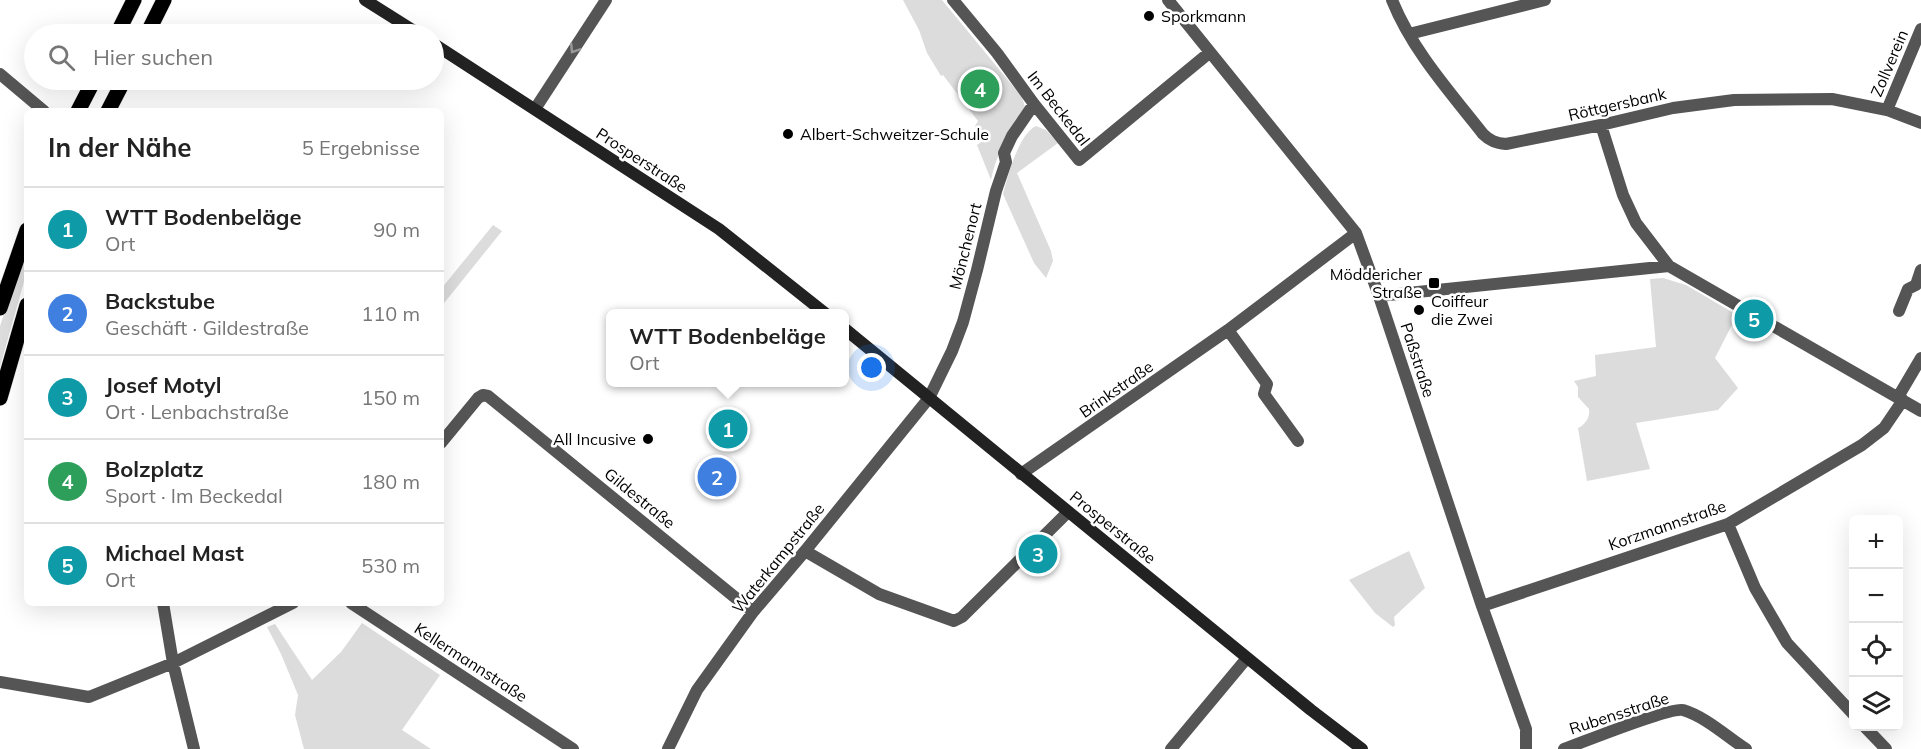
<!DOCTYPE html>
<html lang="de">
<head>
<meta charset="utf-8">
<style>
	body { margin:0; font-family:Mulish,sans-serif; background:#f2f2f2; color:#222 }
	.controls { position:absolute; right:18px; bottom:18px; display:grid; overflow:hidden; border-radius:9px; box-shadow:0 6px 24px #0002 }
	.controls button { width:54px; height:54px; display:grid; place-items:center; padding:0; border:0; border-bottom:2px solid #e0e0e0; background:#fff; color:#222; font:30px sans-serif }
	.you { position:absolute; left:872px; top:368px; width:21px; height:21px; margin:-15px; border:4px solid #fff; border-radius:50%; background:#1a73e8; box-shadow:0 0 0 9px #1a73e833 }
	.badge { display:grid; place-items:center; width:39px; height:39px; border-radius:50%; background:#111827; color:#fff; font-size:20px; font-weight:700 }
	.pin { position:absolute; translate:-50% -50%; border:3px solid #fff; box-shadow:0 2px 6px #0006 }
	.popup { position:absolute; left:606px; top:309px; width:243px; height:78px; box-sizing:border-box; display:grid; place-content:center; border-radius:9px; background:#fff; filter:drop-shadow(0 2px 4px #0005); font-size:20px; white-space:nowrap; color:#767676 }
	.popup b { font-size:22px; color:#222 }
	.popup::after { content:''; position:absolute; left:50%; top:100%; margin-left:-12px; border:12px solid transparent; border-top-color:#fff }
	.list { margin:0; padding:0; list-style:none }
	h2 { display:flex; justify-content:space-between; align-items:center; height:78px; margin:0; padding:0 24px; font-size:26px }
	h2 small { font-size:20px; font-weight:400; color:#767676 }
	.list li { display:grid; grid-template-columns:39px 1fr auto; gap:18px; align-items:center; box-sizing:border-box; height:84px; padding:0 24px; border-top:2px solid #e0e0e0 }
	.list b { display:block; font-size:22px; white-space:nowrap }
	.list p { margin:0; font-size:20px; white-space:nowrap; color:#767676 }
	.list em { font-size:20px; font-style:normal; color:#767676 }
	.icon { flex:none; width:33px; height:33px; fill:none; stroke:currentColor; stroke-width:2; stroke-linecap:round; stroke-linejoin:round }
	.map { position:relative; flex:none; width:1921px; height:749px; overflow:hidden }
	.search { position:absolute; background:#fff; box-shadow:0 6px 24px #0002; left:24px; top:24px; width:420px; height:66px; display:flex; align-items:center; gap:15px; box-sizing:border-box; padding:0 21px; border-radius:33px; color:#767676; font-size:22px }
	.panel { position:absolute; background:#fff; box-shadow:0 6px 24px #0002; left:24px; top:108px; width:420px; height:498px; border-radius:9px }
	.map>svg:first-child { display:block }
	.green { fill:#dcdcdc }
	.lines { fill:none; stroke-linecap:round; stroke-linejoin:round }
	.primary-casing { stroke:#dbdbdb; stroke-width:16 }
	.street { stroke:#555; stroke-width:12 }
	.secondary { stroke:#222; stroke-width:12 }
	.primary { stroke:#000; stroke-width:15 }
	.oneway { stroke:#999 }
	.poi-dot { fill:#000; stroke:#fff; stroke-width:2 }
	.labels { text-anchor:middle; stroke-width:5; stroke-linejoin:round; paint-order:stroke }
	.poi-label { font-size:16px; fill:#000; stroke:#fff; text-anchor:start }
	.street-label { font-size:16px; fill:#000; stroke:#fff }
</style>
</head>
<body>
<div class="map">
<svg width="1921" height="749" viewBox="0 0 1921 749">
	<rect width="100%" height="100%" fill="#fff"/>
	<path class="green" d="M903,0h39l80,97 3,10c-15,25 -28,44 -34,73l-14,-35 7,-5 -9,-14 3,-5 -35,-46 -2,1 -14,-23 -8,-23z
		M1036,126l10,4 12,13 -41,30 34,78 2,10 -7,17 -12,-15 -31,-69c5,-18 15,-59 33,-68z
		M493,225l9,6 -61,76v-18z
		M27,244v27l-27,96v-41z
		M1663,278l23,7 51,30 -22,43 23,30 -20,22 -82,13 14,46 -63,12 -9,-53c8,-4 12,-11 11,-19l-11,-12v-10l-4,-6 22,-5 -1,-21 61,-8 -6,-68z
		M1409,551l16,37 -31,29 1,8 -2,2 -18,-14 -26,-33z
		M362,623l78,52 -38,55 29,19h-127l-9,-34 3,-20 -17,-41 -14,-27 8,-3 37,56 29,-28z"/>
	<g class="lines">
		<defs>
			<path id="primary" d="M117,34l17,-34
				M147,34l17,-34
				M78,111l16,-31
				M108,111l16,-31
				M0,308l27,-78
				M0,398l27,-93"/>
		</defs>
		<use href="#primary" class="primary-casing"/>
		<path class="street" d="M953,0l44,53 37,51 45,56 130,-107
			M1168,0l188,233 23,63 103,310 44,123v20
			M1392,0c20,50 58,92 91,134 7,7 13,9 23,10l95,-19 72,-17 61,-8 98,-1 55,11 34,13
			M1409,34l136,-34
			M0,74l44,37
			M535,109l71,-109
			M1887,110l34,-81
			M1601,125l22,70 13,28 33,43
			M1379,296l290,-30 252,145
			M1899,311l9,-22 8,-4 5,-15
			M1228,330l39,54 -3,10 34,47
			M1898,397l23,-39
			M441,443l37,-45 5,-3 5,1 265,216
			M1021,474l207,-144 128,-97
			M1728,524l27,64 32,55 67,72
			M805,551l74,43 75,27 8,-4 106,-105
			M163,603l10,60 21,86
			M351,603l222,146
			M1482,606l246,-82 134,-79 22,-17 19,-28
			M0,682l89,15 84,-34 120,-60
			M1864,726l22,23
			M668,749l29,-59 56,-78 52,-61 124,-153 23,-47 11,-29 14,-52 19,-79 10,-29 -2,-9 8,-17 22,-32
			M1171,749l76,-91
			M1564,749c20,-7 105,-42 119,-39 23,7 43,26 63,39"/>
		<path class="secondary" d="M365,0l54,34
			M434,44l285,185 107,85
			M845,329l466,381 51,39"/>
		<use href="#primary" class="primary"/>
	</g>
	<defs><path id="oneway-chevron" d="M-2-3.5L2.5 0L-2 3.5" fill="none" stroke-width="1.6" stroke-linecap="round" stroke-linejoin="round" transform="scale(1.5)"/></defs>
	<use class="oneway" href="#oneway-chevron" transform="translate(574 49) rotate(123)"/>
	<g class="poi-dot">
		<circle cx="1149" cy="16" r="6"/>
		<circle cx="788" cy="134" r="6"/>
		<rect x="1428" y="277" width="12" height="12" rx="3"/>
		<circle cx="1419" cy="310" r="6"/>
		<circle cx="648" cy="439" r="6"/>
	</g>
	<g class="labels">
		<g class="poi-label">
			<text x="1161" y="22">Sporkmann</text>
			<text x="800" y="140">Albert-Schweitzer-Schule</text>
			<text x="1422" y="280" text-anchor="end">Möddericher<tspan x="1422" dy="18">Straße</tspan></text>
			<text x="1431" y="307">Coiffeur<tspan x="1431" dy="18">die Zwei</tspan></text>
			<text x="636" y="445" text-anchor="end">All Incusive</text>
		</g>
		<g class="street-label">
			<text transform="translate(1889 63) rotate(-67)" y="6">Zollverein</text>
			<text transform="translate(1617 104) rotate(-13)" y="6">Röttgersbank</text>
			<text transform="translate(1059 108) rotate(52)" y="6">Im Beckedal</text>
			<text transform="translate(642 160) rotate(33)" y="6">Prosperstraße</text>
			<text transform="translate(965 246) rotate(-76)" y="6">Mönchenort</text>
			<text transform="translate(1418 360) rotate(72)" y="6">Paßstraße</text>
			<text transform="translate(1116 389) rotate(-35)" y="6">Brinkstraße</text>
			<text transform="translate(640 498) rotate(39)" y="6">Gildestraße</text>
			<text transform="translate(1667 525) rotate(-19)" y="6">Korzmannstraße</text>
			<text transform="translate(1113 527) rotate(39)" y="6">Prosperstraße</text>
			<text transform="translate(778 558) rotate(-51)" y="6">Waterkampstraße</text>
			<text transform="translate(471 662) rotate(33)" y="6">Kellermannstraße</text>
			<text transform="translate(1619 713) rotate(-18)" y="6">Rubensstraße</text>
		</g>
	</g>
</svg>
<div class="controls">
<button>+</button>
<button>−</button>
<button><svg class="icon" aria-label="locate" viewBox="0 0 24 24"><circle cx="12" cy="12" r="6"/><path d="M12 2v4M12 18v4M2 12h4M18 12h4"/></svg></button>
<button><svg class="icon" aria-label="layers" viewBox="0 0 24 24"><path d="M12 4l9 5-9 5-9-5zM3 14l9 5 9-5"/></svg></button>
</div>
<div class="you"></div>
<div class="pin badge" style="left:728px;top:429px;background:#0f9aa8">1</div>
<div class="popup"><b>WTT Bodenbeläge</b>Ort</div>
<div class="pin badge" style="left:717px;top:477px;background:#3f7fe0">2</div>
<div class="pin badge" style="left:1038px;top:554px;background:#0f9aa8">3</div>
<div class="pin badge" style="left:980px;top:89px;background:#2e9e5b">4</div>
<div class="pin badge" style="left:1754px;top:319px;background:#0f9aa8">5</div>
<div class="search"><svg class="icon" aria-label="search" viewBox="0 0 24 24"><circle cx="10" cy="10" r="6"/><path d="M15 15l6 6"/></svg>Hier suchen</div>
<section class="panel">
<h2>In der Nähe<small>5 Ergebnisse</small></h2>
<ul class="list">
<li><span class="badge" style="background:#0f9aa8">1</span><div><b>WTT Bodenbeläge</b><p>Ort</p></div><em>90 m</em></li>
<li><span class="badge" style="background:#3f7fe0">2</span><div><b>Backstube</b><p>Geschäft · Gildestraße</p></div><em>110 m</em></li>
<li><span class="badge" style="background:#0f9aa8">3</span><div><b>Josef Motyl</b><p>Ort · Lenbachstraße</p></div><em>150 m</em></li>
<li><span class="badge" style="background:#2e9e5b">4</span><div><b>Bolzplatz</b><p>Sport · Im Beckedal</p></div><em>180 m</em></li>
<li><span class="badge" style="background:#0f9aa8">5</span><div><b>Michael Mast</b><p>Ort</p></div><em>530 m</em></li>
</ul>
</section>
</div>
</body>
</html>
